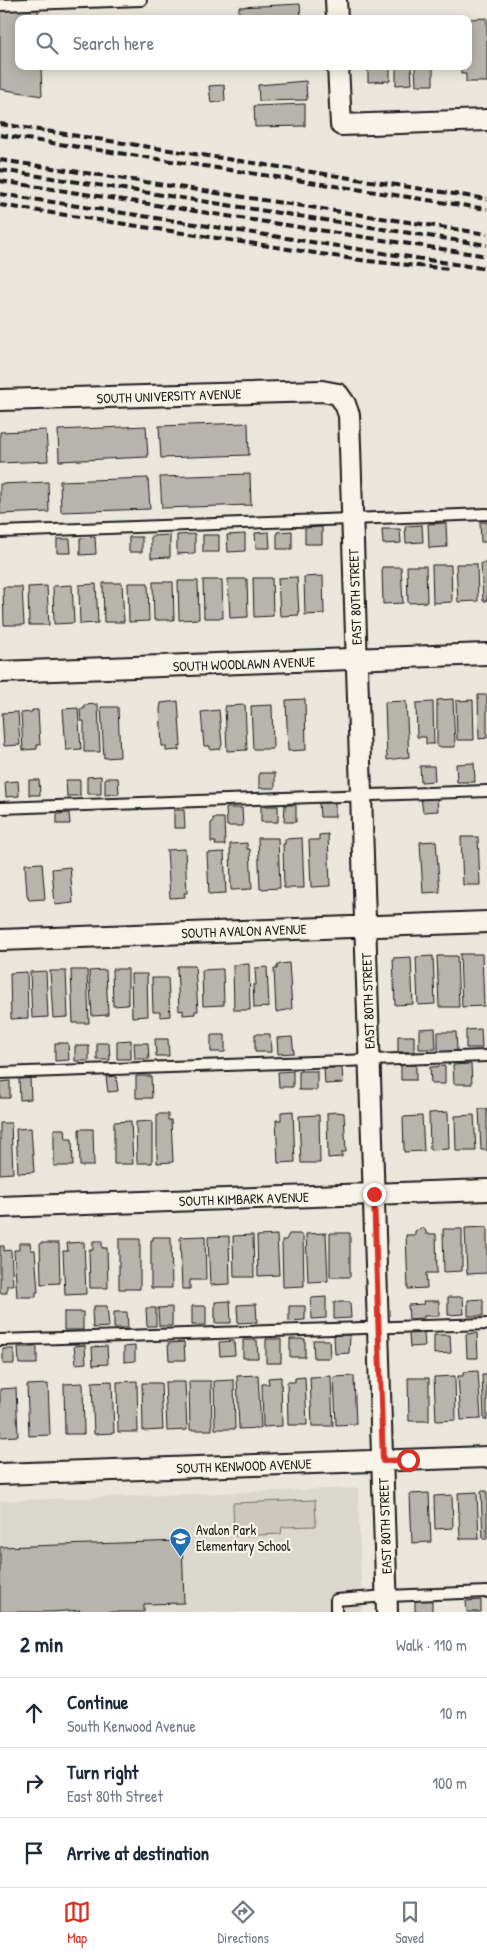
<!DOCTYPE html>
<html lang="en">
<head>
<meta charset="utf-8">
<style>
	body { margin:0; font-family:"Patrick Hand",sans-serif; background:#f2f2f3; color:#1f2937 }
	.stop { position:absolute; width:15px; height:15px; margin:-11px; border:4px solid #d93025; border-radius:50%; background:#fff }
	.stop.end { background:#d93025; border-color:#fff; box-shadow:0 1px 5px #0008 }
	.list { margin:0; padding:0; list-style:none }
	h2 { display:flex; justify-content:space-between; align-items:center; height:65px; margin:0; padding:0 20px; font-size:21px }
	h2 small { font-size:16px; font-weight:400; color:#747a83 }
	.list li { display:grid; grid-template-columns:32px 1fr auto; gap:15px; align-items:center; box-sizing:border-box; height:70px; padding:0 20px; border-top:1px solid #e0e1e3 }
	.list b { display:block; font-size:19px; white-space:nowrap }
	.list p { margin:0; font-size:16px; white-space:nowrap; color:#747a83 }
	.list em { font-size:16px; font-style:normal; color:#747a83 }
	.icon { flex:none; width:28px; height:28px; fill:none; stroke:currentColor; stroke-width:2; stroke-linecap:round; stroke-linejoin:round }
	.map { position:relative; flex:none; width:487px; height:1612px; overflow:hidden }
	.search { position:absolute; background:#fff; box-shadow:0 2px 12px #0003; left:15px; right:15px; top:15px; height:55px; display:flex; align-items:center; gap:12px; box-sizing:border-box; padding:0 18px; border-radius:10px; color:#747a83; font-size:19px }
	.sheet { height:275px; background:#fff }
	nav { display:flex; justify-content:space-around; align-items:center; box-sizing:border-box; height:70px; border-top:1px solid #e0e1e3; background:#fff; font-size:14px; color:#747a83 }
	nav a { display:grid; justify-items:center; gap:2px }
	nav .on { color:#d93025 }
	.map>svg:first-child { display:block }
	.built { fill:#dad7ce }
	.green { fill:#ccc8c0; stroke:#74726e }
	.building { fill:#b6b4ac; stroke:#1c1c1c }
	.lines { fill:none; stroke-linecap:round; stroke-linejoin:round }
	.service-casing { stroke:#1c1c1c; stroke-width:14 }
	.minor-casing { stroke:#1c1c1c; stroke-width:24 }
	.service { stroke:#f7f3e8; stroke-width:10 }
	.minor { stroke:#f7f3e8; stroke-width:20 }
	.rail { stroke:#1c1c1c; stroke-width:4; stroke-dasharray:8 4; stroke-linecap:butt }
	.route { stroke:#d93025; stroke-width:6 }
	.labels { text-anchor:middle; stroke-width:4.5; stroke-linejoin:round; paint-order:stroke }
	.street-label { font-size:14px; fill:#1c1c1c; stroke:#f7f3e8 }
	.poi-label { font-size:14px; fill:#1c1c1c; stroke:#f7f3e8; text-anchor:start }
</style>
</head>
<body>
<div class="map">
<svg width="487" height="1612" viewBox="0 0 487 1612">
	<rect width="100%" height="100%" fill="#eae6dc"/>
	<filter id="ink" filterUnits="userSpaceOnUse"><feTurbulence type="fractalNoise" baseFrequency=".02" numOctaves="2"/><feDisplacementMap in="SourceGraphic" scale="10" xChannelSelector="R" yChannelSelector="G"/><feConvolveMatrix kernelMatrix="1 2 1 2 8 2 1 2 1" color-interpolation-filters="sRGB"/></filter>
	<g filter="url(#ink)">
		<path class="built" d="M358,1488l4,124h-362v-111z"/>
		<path class="green" d="M315,1500l1,26 -34,1 -1,7 -47,2 -1,-33z"/>
		<path class="building" d="M300,4l1,15h-62v-12z
			M38,9l1,10h-20v47h22l1,30 -42,-7v-78z
			M487,18v64h-21v-8h-5v-8h7v-47z
			M368,66h22v15l-22,1z
			M396,66h15l1,18 -16,1z
			M415,66h18v19h-17z
			M306,81l1,19 -48,1 -1,-16z
			M224,85l1,16 -14,2 -2,-17z
			M305,104v22l-50,1 -1,-21z
			M248,423l1,32 -88,3 -2,-32z
			M146,426l2,31 -89,4 -1,-31z
			M46,430l2,31 -48,2v-31z
			M250,474l1,31 -89,3 -2,-31z
			M148,478l2,31 -89,3 -1,-31z
			M48,482l1,30 -49,2v-30z
			M480,522h7v20h-6z
			M446,523l1,24 -18,1 -1,-24z
			M422,525l1,17 -17,1 -1,-17z
			M322,527v17h-17v-16z
			M382,529h18l1,14 -18,1z
			M292,531v18h-15v-17z
			M269,532l1,16h-14l-1,-15z
			M195,534v19l-18,1v-19z
			M245,534v17l-17,1 -1,-17z
			M170,535v22l-19,1v-22z
			M203,535h16v17h-16z
			M95,537l1,17 -16,1v-17z
			M129,537h13v15h-13z
			M57,539h13l1,14h-14z
			M481,563h6v38h-4z
			M456,564h21l1,37 -20,1z
			M432,565h19l1,37 -19,1z
			M407,566h19l1,36 -19,1z
			M382,567h19l2,36 -20,1z
			M323,576l1,38 -19,1 -1,-38z
			M297,577l2,38 -19,1 -2,-38z
			M253,578h19l1,38 -19,1z
			M228,579h19l1,38 -18,1z
			M203,580h19l1,38h-19z
			M178,581h20l1,38 -20,1z
			M153,582h20l1,38h-20z
			M103,583h19l2,39h-20z
			M128,583h20l1,38 -20,1z
			M96,584l2,39 -18,1 -1,-39z
			M72,585l2,38 -20,1 -1,-38z
			M47,586l2,39h-20l-1,-38z
			M3,587h19l2,38h-20z
			M478,695h9v43l-8,1z
			M305,699l1,51 -18,1 -2,-51z
			M453,699l2,48h-18v-47z
			M473,700l1,40h-17l-1,-39z
			M178,701l3,45h-2v4l-13,1v-5h-4l-2,-37 1,-6z
			M406,701l3,56 -22,3 -2,-58z
			M433,702l1,42h-8v-7h-9l-1,-34z
			M98,704l2,48h-16v-31h-3l-1,-12h4v-4z
			M245,705l2,45 -20,1 -2,-45z
			M272,705l1,44h-20l-2,-43z
			M101,707h17l2,50 -16,1z
			M78,708l3,41 -15,1 -3,-41z
			M32,710h6l2,35h-3v4l-14,1 -2,-37 11,-1z
			M219,710l3,35 -2,4 -10,1v-4h-6l-3,-34z
			M18,712l2,33 -16,1 -2,-33z
			M474,763l1,19h-18l-1,-18z
			M420,766h14l1,15 -14,1z
			M259,773h16v15h-16z
			M101,776v18h-14v-17z
			M105,778h13l1,16 -14,1z
			M29,780h10l1,15h-11z
			M66,780h14v16h-13z
			M18,781l1,15 -13,1 -1,-15z
			M437,797l1,14 -15,1 -2,-14z
			M319,803h16v14h-15z
			M285,805h11v17h-12z
			M261,806h17v16h-17z
			M226,808h16l1,18h-16z
			M174,810h10l1,18h-11z
			M69,813l1,11h-13v-10z
			M213,818h11l1,27h-10l1,-3h-5v-19l2,-1z
			M328,834l2,52 -19,1 -2,-47h10v-5z
			M461,837h17l2,48h-17z
			M258,838h20l2,50 -20,1z
			M302,838l2,50h-20l-1,-44h2v-5z
			M436,841l4,51 -17,1 -3,-51z
			M247,843v6h3l2,40 -21,1 -1,-46z
			M185,849l2,44h-3l1,4 -15,1 -3,-48z
			M224,852l2,41 -17,1 -2,-41z
			M42,863l3,36 -16,1 -2,-5 -2,-31z
			M70,867l3,36 -18,2 -3,-36z
			M460,954h22l2,52 -22,1z
			M433,956l2,48 -17,1 -2,-48z
			M437,956h20l2,51h-20z
			M411,957l2,47 -18,1 -2,-47z
			M289,963l3,46 -16,3 -2,-43h3v-3l3,-2z
			M249,964l1,46h-16l-1,-45z
			M177,966h18l3,45h-3v3l-12,1v-5l-4,1z
			M267,967l2,40 -15,1 -1,-23h3l-1,-17z
			M112,969h16v36l-15,1z
			M223,969l1,36 -21,1 -1,-36z
			M71,970h16l2,53h-16z
			M106,970l2,45 -16,1 -3,-45z
			M46,971l2,46 -16,1 -2,-46z
			M50,971h16l2,46 -15,1z
			M27,972l1,46 -17,1 -1,-46z
			M131,974h16l1,42 -16,1z
			M152,978h16l2,38 -10,1v-5h-7z
			M435,1028l1,21h-17v-20z
			M481,1029l1,19h-16v-18z
			M438,1032h18l1,19 -19,1z
			M255,1034h15l1,18h-16z
			M211,1035h14v17h-14z
			M398,1036h16v16h-16z
			M292,1037l2,16 -16,1 -1,-16z
			M155,1039h13l1,17h-13z
			M131,1040v19h-14v-18z
			M55,1043h13l1,17 -14,1z
			M97,1043h12l1,17h-13z
			M134,1043h14l1,16h-14z
			M75,1046h14v15h-14z
			M471,1064l1,20h-18l-1,-19z
			M401,1065h15v15h-15z
			M445,1066v18h-14l-1,-17z
			M324,1068h18l1,15 -18,1z
			M293,1071v16h-14l-1,-15z
			M299,1071h18v19h-18z
			M116,1076l2,15 -10,1 -2,-15z
			M136,1076h15l1,22h-16z
			M30,1078l1,21 -11,1 -1,-21z
			M10,1081v17h-10v-16z
			M479,1109h8v41h-6z
			M293,1111l2,51 -17,1 -2,-43h5v-8z
			M336,1112l8,1 2,39h-4v5l-14,1 -1,-45z
			M448,1112l1,37 -19,1 -1,-37z
			M157,1114h11v6h3l2,42 -16,1z
			M319,1115l1,48h-19l-2,-47z
			M474,1115l2,36h-20l-1,-35z
			M422,1116l2,35 -20,1 -1,-35z
			M131,1121l2,43h-19v-42z
			M152,1121v42h-15l-1,-41z
			M0,1123h11l2,50 -13,1z
			M31,1128l3,44 -16,1 -2,-44z
			M54,1129h11l1,10h6l1,27h-19z
			M79,1129h14l1,37h-14z
			M487,1227v46l-20,1 -2,-46z
			M423,1228l3,3v3h10l1,39h-11l1,15 -19,1 -2,-54h9v-4z
			M443,1229h19v42l-18,1z
			M326,1233l2,48 -20,1 -2,-48z
			M330,1233h20v44h-20z
			M289,1234h11l3,3 1,49 -21,1 -1,-47h4z
			M253,1235l1,42h-20l-1,-41z
			M277,1235l2,40 -21,1 -1,-40z
			M205,1236l1,44h-16v9h-8l-2,-52z
			M229,1236l1,48 -20,1 -2,-48z
			M153,1237h18l1,51h-21v-48h2z
			M119,1239h21v50h-21z
			M93,1241h9v7h5l1,40h-18l-1,-38h4z
			M84,1242l2,52 -21,1 -2,-44h5l-1,-8z
			M19,1243h11l1,7h4l3,42h-2v5h-19l-3,-47h5z
			M40,1243h19l1,40 -19,1z
			M0,1246h4v5l7,-1 2,35h-6v8h-7z
			M326,1297v21l-14,1 -1,-21z
			M448,1297h15l1,17 -16,1z
			M483,1299v17h-15v-16z
			M230,1301l1,22h-16v-21z
			M423,1301h16v15h-15v2l-15,1 -1,-14 16,-1z
			M334,1302h16l1,16 -17,1z
			M256,1304l1,18 -19,1 -1,-18z
			M94,1306h13l2,21 -16,1 -1,-18h2z
			M192,1306h14v19h-14z
			M289,1306h16v14l-16,1z
			M172,1307v19h-13l-1,-18z
			M146,1308h10v18h-9z
			M64,1312h19v18h-19z
			M114,1312h13l1,16h-14z
			M424,1333l1,13 -15,1 -1,-13z
			M477,1333l1,25h-11l-1,-24z
			M334,1335h16l-1,18 -14,1z
			M434,1335h16l1,18 -17,1z
			M266,1339h15v24h-15z
			M290,1339h15v18h-15z
			M243,1340h14l1,18h-15z
			M313,1340h16l1,18h-16z
			M234,1341l1,14 -15,1 -1,-14z
			M184,1342l1,18h-16l-1,-17z
			M85,1345l1,18 -10,1 -2,-18z
			M107,1346l1,18 -15,1 -1,-18z
			M135,1346v15l-11,1v-15z
			M18,1347h19v17h-18z
			M3,1349h11v15h-11z
			M478,1371l3,48 -20,1 -3,-44h5v-4z
			M258,1375l3,53 -22,1 -2,-53z
			M482,1375h5v45h-3z
			M331,1376l2,50h-21l-2,-49z
			M354,1376l2,48 -20,1 -2,-48z
			M455,1376l1,44 -20,1 -2,-44z
			M281,1377l1,49 -19,1 -1,-43h7l-1,-6z
			M305,1377l2,48h-19l-1,-43h8v-4z
			M408,1378h21v43h-20z
			M234,1380l1,49h-20l-1,-48z
			M112,1381l2,52 -20,1 -2,-52z
			M137,1381l1,51h-20l-1,-50z
			M189,1381h22l1,49h-22z
			M165,1382h20l2,48 -20,1z
			M83,1383l1,51h-19l-1,-50z
			M142,1383h19l2,47 -20,1z
			M48,1384l2,51 -21,1 -2,-51z
			M16,1388l2,48 -18,1v-48z
			M481,1491h6v48h-4z
			M477,1492l2,47h-19l-2,-46z
			M429,1493l2,49 -19,1 -2,-49z
			M452,1495l1,33 -18,1 -1,-33z
			M182,1541l2,62 -40,1v8h-64v-2l-28,2h-52v-65z
			M432,1599v13h-17v-12z
			M481,1600v12h-14l-1,-11z"/>
		<g class="lines">
			<defs>
				<path id="service" d="M0,5l141,-5
					M0,532l487,-18
					M0,808l487,-17
					M0,1073l487,-17
					M0,1340l487,-16
					M336,1612v-12l51,-4 100,-4"/>
				<path id="minor" d="M336,0l1,19
					M338,66l3,59 146,-5
					M0,400l322,-9 16,3 7,10 4,11 38,1197
					M0,672l487,-18
					M0,940l487,-18
					M0,1207l487,-17
					M0,1474l487,-17"/>
			</defs>
			<use href="#service" class="service-casing"/>
			<use href="#minor" class="minor-casing"/>
			<use href="#service" class="service"/>
			<use href="#minor" class="minor"/>
			<path class="rail" d="M0,124l487,75
				M0,135l487,74
				M0,160l487,74
				M0,170l487,75
				M0,181l487,75
				M0,194l487,75
				M0,205l367,56 83,8"/>
		</g>
	</g>
	<g class="lines" filter="url(#ink)">
		<path class="route" d="M374,1194l9,267 25,-1"/>
	</g>
	<defs>
		<symbol id="school-pin" viewBox="-11 -11 22 30"><path d="M0 17L-7.5 6A9.5 9.5 0 1 1 7.5 6Z" fill="#1f6fb2" stroke="#f7f3e8"/><path d="M0-5L7-2L0 1L-7-2ZM-4 1L0 2.5L4 1V4Q0 6-4 4Z" fill="#fff"/></symbol>
	</defs>
	<g fill-rule="evenodd">
		<use href="#school-pin" x="168" y="1526" width="25" height="34"/>
	</g>
	<g class="labels">
		<g class="street-label">
			<text transform="translate(169 396) rotate(-2)" y="5">SOUTH UNIVERSITY AVENUE</text>
			<text transform="translate(355 597) rotate(-92)" y="5">EAST 80TH STREET</text>
			<text transform="translate(244 664) rotate(-2)" y="5">SOUTH WOODLAWN AVENUE</text>
			<text transform="translate(244 931) rotate(-2)" y="5">SOUTH AVALON AVENUE</text>
			<text transform="translate(368 1001) rotate(-92)" y="5">EAST 80TH STREET</text>
			<text transform="translate(244 1199) rotate(-2)" y="5">SOUTH KIMBARK AVENUE</text>
			<text transform="translate(244 1466) rotate(-2)" y="5">SOUTH KENWOOD AVENUE</text>
			<text transform="translate(385 1526) rotate(-92)" y="5">EAST 80TH STREET</text>
		</g>
		<g class="poi-label">
			<text x="196" y="1535">Avalon Park<tspan x="196" dy="16">Elementary School</tspan></text>
		</g>
	</g>
</svg>
<div class="stop" style="left:408px;top:1460px"></div>
<div class="stop end" style="left:374px;top:1194px"></div>
<div class="search"><svg class="icon" aria-label="search" viewBox="0 0 24 24"><circle cx="10" cy="10" r="6"/><path d="M15 15l6 6"/></svg>Search here</div>
</div>
<section class="sheet">
<h2>2 min<small>Walk · 110 m</small></h2>
<ul class="list">
<li><svg class="icon" aria-label="ahead" viewBox="0 0 24 24"><path d="M12 20V5M6 11l6-6 6 6"/></svg><div><b>Continue</b><p>South Kenwood Avenue</p></div><em>10 m</em></li>
<li><svg class="icon" aria-label="right" viewBox="0 0 24 24"><path d="M7 20v-9h11M14 6l5 5-5 5"/></svg><div><b>Turn right</b><p>East 80th Street</p></div><em>100 m</em></li>
<li><svg class="icon" aria-label="arrive" viewBox="0 0 24 24"><path d="M6 21V4h12l-3 4 3 4H6"/></svg><div><b>Arrive at destination</b></div></li>
</ul>
</section>
<nav>
<a class="on"><svg class="icon" aria-label="map" viewBox="0 0 24 24"><path d="M3 6l6-2 6 2 6-2v14l-6 2-6-2-6 2zM9 4v14M15 6v14"/></svg>Map</a>
<a><svg class="icon" aria-label="directions" viewBox="0 0 24 24"><path d="M12 3l9 9-9 9-9-9zM9 14v-3h6M13 9l2 2-2 2"/></svg>Directions</a>
<a><svg class="icon" aria-label="saved" viewBox="0 0 24 24"><path d="M7 4h10v16l-5-4-5 4z"/></svg>Saved</a>
</nav>
</body>
</html>
